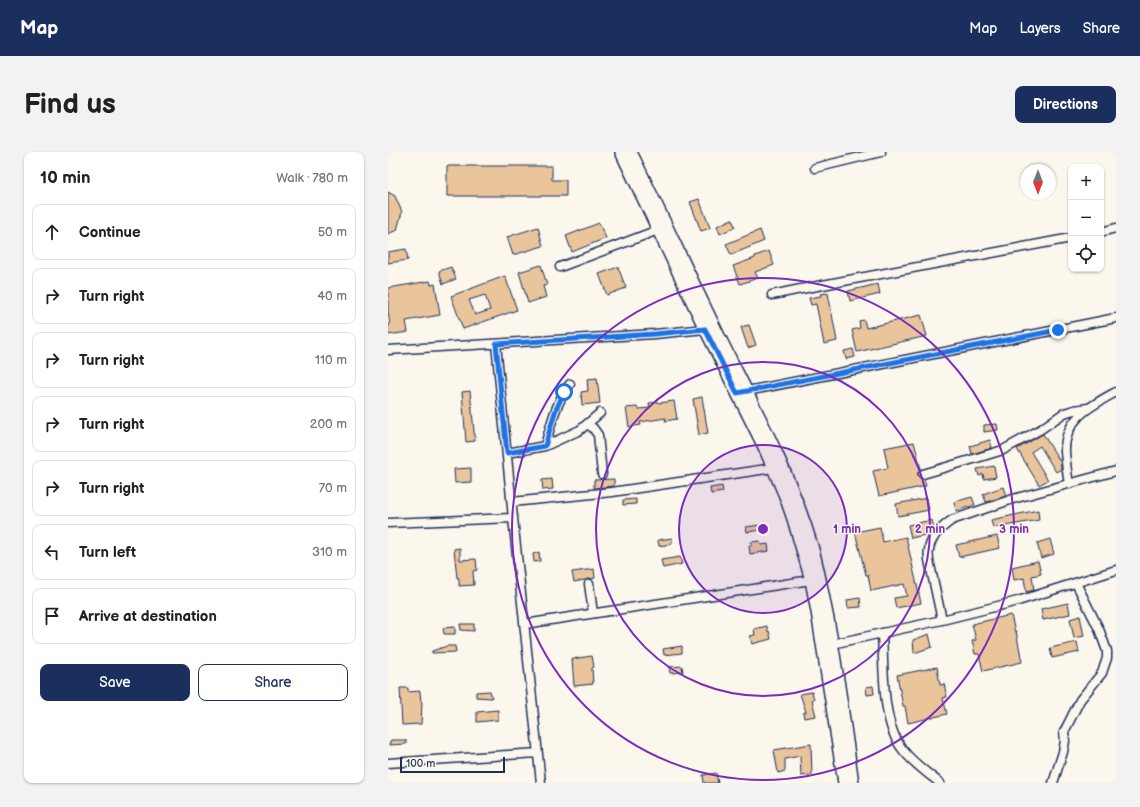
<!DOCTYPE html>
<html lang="en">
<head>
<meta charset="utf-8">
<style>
	body { margin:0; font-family:"Balsamiq Sans",sans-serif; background:#f2f2f2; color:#202124 }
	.controls { position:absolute; right:12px; top:12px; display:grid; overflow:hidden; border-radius:8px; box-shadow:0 1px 3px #0004 }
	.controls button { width:36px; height:36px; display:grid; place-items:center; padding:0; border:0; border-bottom:1px solid #e0e0e0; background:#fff; color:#202124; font:20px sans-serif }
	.compass { position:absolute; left:632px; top:12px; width:36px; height:36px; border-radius:50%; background:#fff; box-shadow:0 1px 3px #0004; rotate:180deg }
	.scale { position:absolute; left:12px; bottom:10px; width:105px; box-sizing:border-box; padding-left:4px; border:2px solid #1b2f5e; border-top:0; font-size:11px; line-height:14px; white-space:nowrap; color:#1b2f5e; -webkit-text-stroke:3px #fbf7ec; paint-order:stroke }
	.stop { position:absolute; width:12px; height:12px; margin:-9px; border:3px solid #1a73e8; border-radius:50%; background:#fff }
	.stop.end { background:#1a73e8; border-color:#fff; box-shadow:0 1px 4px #0008 }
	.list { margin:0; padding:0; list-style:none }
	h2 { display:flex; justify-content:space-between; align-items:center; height:52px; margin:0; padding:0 16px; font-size:17px }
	h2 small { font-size:13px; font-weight:400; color:#757577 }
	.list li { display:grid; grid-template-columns:26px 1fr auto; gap:12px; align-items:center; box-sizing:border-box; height:56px; margin:0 8px 8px; padding:0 8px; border:1px solid #e0e0e0; border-radius:8px }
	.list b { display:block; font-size:15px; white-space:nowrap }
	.list em { font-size:13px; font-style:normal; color:#757577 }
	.actions { display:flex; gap:8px; padding:12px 16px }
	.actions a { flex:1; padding:9px 0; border:1px solid #1b2f5e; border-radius:8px; text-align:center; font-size:14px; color:#1b2f5e }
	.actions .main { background:#1b2f5e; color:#fff }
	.icon { flex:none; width:22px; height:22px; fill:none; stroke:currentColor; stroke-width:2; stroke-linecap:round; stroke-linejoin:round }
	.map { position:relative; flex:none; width:728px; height:631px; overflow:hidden; border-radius:8px }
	header { display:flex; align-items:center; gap:24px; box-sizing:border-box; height:56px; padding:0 20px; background:#1b2f5e; color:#fff }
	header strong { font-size:19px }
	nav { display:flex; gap:22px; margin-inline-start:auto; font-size:14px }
	.intro { display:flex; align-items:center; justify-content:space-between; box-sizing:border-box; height:96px; padding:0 24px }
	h1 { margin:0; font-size:28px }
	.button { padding:10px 18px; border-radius:8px; background:#1b2f5e; color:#fff; font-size:14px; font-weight:700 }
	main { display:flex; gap:24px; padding:0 24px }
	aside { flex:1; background:#fff; border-radius:8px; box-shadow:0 1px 3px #0004 }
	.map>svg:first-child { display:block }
	.building { fill:#eac49a; stroke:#1b2f5e; fill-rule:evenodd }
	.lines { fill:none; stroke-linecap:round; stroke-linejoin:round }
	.street-casing { stroke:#1b2f5e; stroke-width:11 }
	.secondary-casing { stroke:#1b2f5e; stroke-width:14 }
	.street { stroke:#fbf7ec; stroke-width:8 }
	.secondary { stroke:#fbf7ec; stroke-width:11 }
	.route { stroke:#1a73e8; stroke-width:5 }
	.ring { fill:none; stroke:#7b2cbf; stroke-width:2 }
	.centre { fill:#7b2cbf; stroke:#fbf7ec; stroke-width:2 }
	.ring-label { font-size:12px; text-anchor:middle; font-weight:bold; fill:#7b2cbf; stroke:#fbf7ec; stroke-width:3; stroke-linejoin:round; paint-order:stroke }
</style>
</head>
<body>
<header>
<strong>Map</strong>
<nav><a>Map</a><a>Layers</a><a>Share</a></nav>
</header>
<div class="intro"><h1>Find us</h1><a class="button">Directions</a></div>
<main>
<aside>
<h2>10 min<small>Walk · 780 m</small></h2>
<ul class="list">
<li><svg class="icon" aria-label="ahead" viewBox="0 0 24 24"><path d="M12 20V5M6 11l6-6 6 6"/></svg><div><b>Continue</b></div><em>50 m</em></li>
<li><svg class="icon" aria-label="right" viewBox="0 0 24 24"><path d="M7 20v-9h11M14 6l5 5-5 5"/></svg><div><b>Turn right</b></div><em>40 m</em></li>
<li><svg class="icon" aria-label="right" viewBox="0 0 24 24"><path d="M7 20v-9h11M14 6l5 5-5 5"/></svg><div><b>Turn right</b></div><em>110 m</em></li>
<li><svg class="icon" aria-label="right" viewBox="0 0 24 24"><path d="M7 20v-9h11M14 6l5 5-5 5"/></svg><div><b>Turn right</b></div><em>200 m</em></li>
<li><svg class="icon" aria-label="right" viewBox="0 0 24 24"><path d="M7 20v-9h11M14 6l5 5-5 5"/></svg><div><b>Turn right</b></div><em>70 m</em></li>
<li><svg class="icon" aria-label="left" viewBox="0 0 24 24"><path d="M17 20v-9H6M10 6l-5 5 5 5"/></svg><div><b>Turn left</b></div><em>310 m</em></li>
<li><svg class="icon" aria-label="arrive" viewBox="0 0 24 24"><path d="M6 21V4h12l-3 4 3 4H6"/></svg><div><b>Arrive at destination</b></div></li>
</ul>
<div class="actions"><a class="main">Save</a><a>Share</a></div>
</aside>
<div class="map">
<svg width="728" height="631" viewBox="0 0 728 631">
	<rect width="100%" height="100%" fill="#fbf7ec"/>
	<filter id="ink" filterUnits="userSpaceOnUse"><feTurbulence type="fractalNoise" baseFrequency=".025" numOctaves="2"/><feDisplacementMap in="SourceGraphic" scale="8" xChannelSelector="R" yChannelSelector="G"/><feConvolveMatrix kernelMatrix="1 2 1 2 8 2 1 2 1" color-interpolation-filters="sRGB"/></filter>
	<g filter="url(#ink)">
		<path class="building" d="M59,14h105v14h14v16h-119z
			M0,40l7,4 7,16 -5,18 -9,4z
			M311,47l11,29 -9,3 -11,-29z
			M344,67l3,8 -15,7 -3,-8z
			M211,71l7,15 -34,14 -6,-16z
			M150,75l5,19 -30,9 -6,-18z
			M372,78l4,11 -33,14 -5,-11z
			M18,97l2,11 -20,3v-11z
			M381,99l5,14 -19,7 3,6 -18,6 -7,-18 22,-8v-2z
			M153,113l6,20 -4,1 3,11 -18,6 -9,-31z
			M63,115l5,12 -13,5 -4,-13z
			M230,115l8,21 -19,7 -8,-21z
			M117,124l12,34 -54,19 -12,-33zM97,143l5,15 -15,5 -6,-15z
			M42,129l1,4 4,-1 5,31 -34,6 2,11 -20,3v-9l2,-1 -2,-14v-23z
			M490,132l2,10 -30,7 -2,-10z
			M440,141l9,48 -13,3 -8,-40 -5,1 -2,-7 12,-2 -1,-2z
			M533,163l6,21 -70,16 -5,-22 8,-2 -1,-7 5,-1 2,8z
			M361,173l7,20 -8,3 -7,-21z
			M465,197l2,8 -9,2 -2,-8z
			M209,226l3,25 -18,2 -1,-13 7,-1 -1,-12z
			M82,239l5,50 -9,1 -4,-50z
			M314,245l6,36 -9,2 -6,-36z
			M286,249l3,18 -12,2 1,-3 -26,4 1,3 -12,2 -3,-19 11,-1 1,2 12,-1 -1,-5 9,-1 1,1z
			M609,272l1,6 -14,2v-7z
			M655,282l18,29v6l-5,3 -16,-26 -9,6 17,28 -9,5 -22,-36z
			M602,288l2,8 -20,6 -2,-8z
			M526,290l7,27 -3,3v3l2,3 4,1 2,7 -47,10 -6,-25 15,-3 -4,-20z
			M606,314l2,11 -12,2 -1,-5 -4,2 -2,-7z
			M83,316v14l-16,1 -1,-14z
			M164,327l1,10 -10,1 -1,-10z
			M226,327v7l-20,2v-8z
			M334,334l1,6 -12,2 -1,-6z
			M615,335l3,9 -20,6 -3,-8z
			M584,345l3,8 -19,6 -2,-9z
			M539,346l2,12 -31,6 -2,-12z
			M248,347v5l-13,1v-5z
			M650,358l1,10 -46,8 -2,-8z
			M544,368l2,8 -4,6 -19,4 -3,-13z
			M372,373l1,5 -14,2 -1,-5z
			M492,375l3,15 23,-5 15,66 -25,5 -2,-10 13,-2 -3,-12 -33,7 -3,-16h-2l-11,-43z
			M609,384l3,12 -41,9 -3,-12z
			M284,386v6l-13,2 -1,-6z
			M662,387l4,15 -13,4 -4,-15z
			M372,389l1,4 7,-1 1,7 -19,3 -1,-8 3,-1 -1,-3z
			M72,396v12l16,-1 1,11 -4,1 1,14 -15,1v-8h-2l-3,-29z
			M151,400l1,9 -6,1 -1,-8z
			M292,405l2,7 -19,4 -2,-8z
			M650,409l3,13 -9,2 2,14 -8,2 -2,-14 -10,2 -2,-13z
			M206,417l1,9 -21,4 -2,-10z
			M472,446l1,9 -13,1 -1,-8z
			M680,451l2,11 -27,6 -2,-11z
			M623,463l4,17 1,-1 6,31 -39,9 -4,-17h-4l-3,-13 4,-1 -4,-16z
			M692,464l4,20 -10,2 -4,-19z
			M72,472h14v7l-13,-1z
			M379,474l1,6 1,-1 2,8 -19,5 -2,-8 5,-1 -1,-6z
			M67,475v7h-11l-1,-6z
			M541,482l3,13 -18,6 -1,-13z
			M689,490l2,10 -27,6 -2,-10z
			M59,494h8l1,6 -24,1v-2z
			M294,494v7l-18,2 -1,-6z
			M204,504l2,11 -2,1 1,16 -19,2 -2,-27z
			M294,514l1,6 -13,1 -1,-6z
			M549,515l3,18 4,-1 3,13 -4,1 4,16 -39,9 -3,-17h-2l-6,-31z
			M485,534l1,8 -7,1 -1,-8z
			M12,536h8v4l12,-1 1,11h1l-1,22 -19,1z
			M102,539l2,7 -16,-1v-5z
			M424,540l2,7 -2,1 4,16 -12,2 -1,-5 3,-1 -6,-18z
			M110,558v10l-21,2v-10z
			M3,588h15v4l-17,1z
			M423,592l1,31 -11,1 -1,-20 -15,3v12l-7,2 -4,-23z
			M328,621l2,10h-14l-1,-8z"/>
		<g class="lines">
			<defs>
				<path id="street" d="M427,16l66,-16
					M713,80l15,-4
					M172,115l98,-37
					M384,143l24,-5 275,-52
					M108,192l17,174 28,265
					M0,198l267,-16 50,-5
					M354,240l374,-74
					M199,272l6,4 5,7 4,39
					M157,294c6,-22 11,-44 25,-62
					M119,301l38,-7 35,-16 20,-17
					M535,322l54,-16 26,-8 38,-21 23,-16 10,-3 14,-2
					M681,332c-2,-11 -3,-21 -4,-32 -1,-33 25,-46 51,-60
					M124,350l100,-10 161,-24
					M0,371l125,-5
					M201,432l4,29
					M554,468l-13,-60c0,-3 -1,-7 0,-10 1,-12 13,-23 23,-30l61,-21 103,-28
					M137,472l286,-44
					M494,481c2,34 -1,90 21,117 10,13 24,23 37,33
					M444,492l110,-24 76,-19 98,-31
					M0,611l150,-10
					M665,631l10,-31 2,-11 -1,-9 16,-32 22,-27 5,-15v-7l-8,-22 -23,-46"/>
				<path id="secondary" d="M233,0l84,177 59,118 21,49 8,23 18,61 6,32 27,171
					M243,0c31,63 60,127 91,190 33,66 69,133 90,204 7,24 11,49 16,73 10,54 17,109 25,164"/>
			</defs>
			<use href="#street" class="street-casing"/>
			<use href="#secondary" class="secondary-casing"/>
			<use href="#street" class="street"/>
			<use href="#secondary" class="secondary"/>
		</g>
	</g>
	<g class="lines" filter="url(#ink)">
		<path class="route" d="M176,240l-9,20 -10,34 -38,7 -11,-109 159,-10 50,-5 32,64 321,-63"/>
	</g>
	<circle cx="375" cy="377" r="84" fill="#7b2cbf" fill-opacity=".12"/>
	<g class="ring">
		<circle cx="375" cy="377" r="84"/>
		<circle cx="375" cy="377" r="167"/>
		<circle cx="375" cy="377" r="251"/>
	</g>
	<circle cx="375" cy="377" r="6" class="centre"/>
	<g class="ring-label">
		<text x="459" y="381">1 min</text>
		<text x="542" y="381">2 min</text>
		<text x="626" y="381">3 min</text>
	</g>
</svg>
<div class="controls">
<button>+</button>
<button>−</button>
<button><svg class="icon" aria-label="locate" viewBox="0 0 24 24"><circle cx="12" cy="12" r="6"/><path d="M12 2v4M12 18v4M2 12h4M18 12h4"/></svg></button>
</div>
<svg class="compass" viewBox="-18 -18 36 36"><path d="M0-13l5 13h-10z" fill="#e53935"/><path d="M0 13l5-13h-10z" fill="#757577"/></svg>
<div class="scale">100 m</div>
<div class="stop" style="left:176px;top:240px"></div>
<div class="stop end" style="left:670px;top:178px"></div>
</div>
</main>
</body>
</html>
